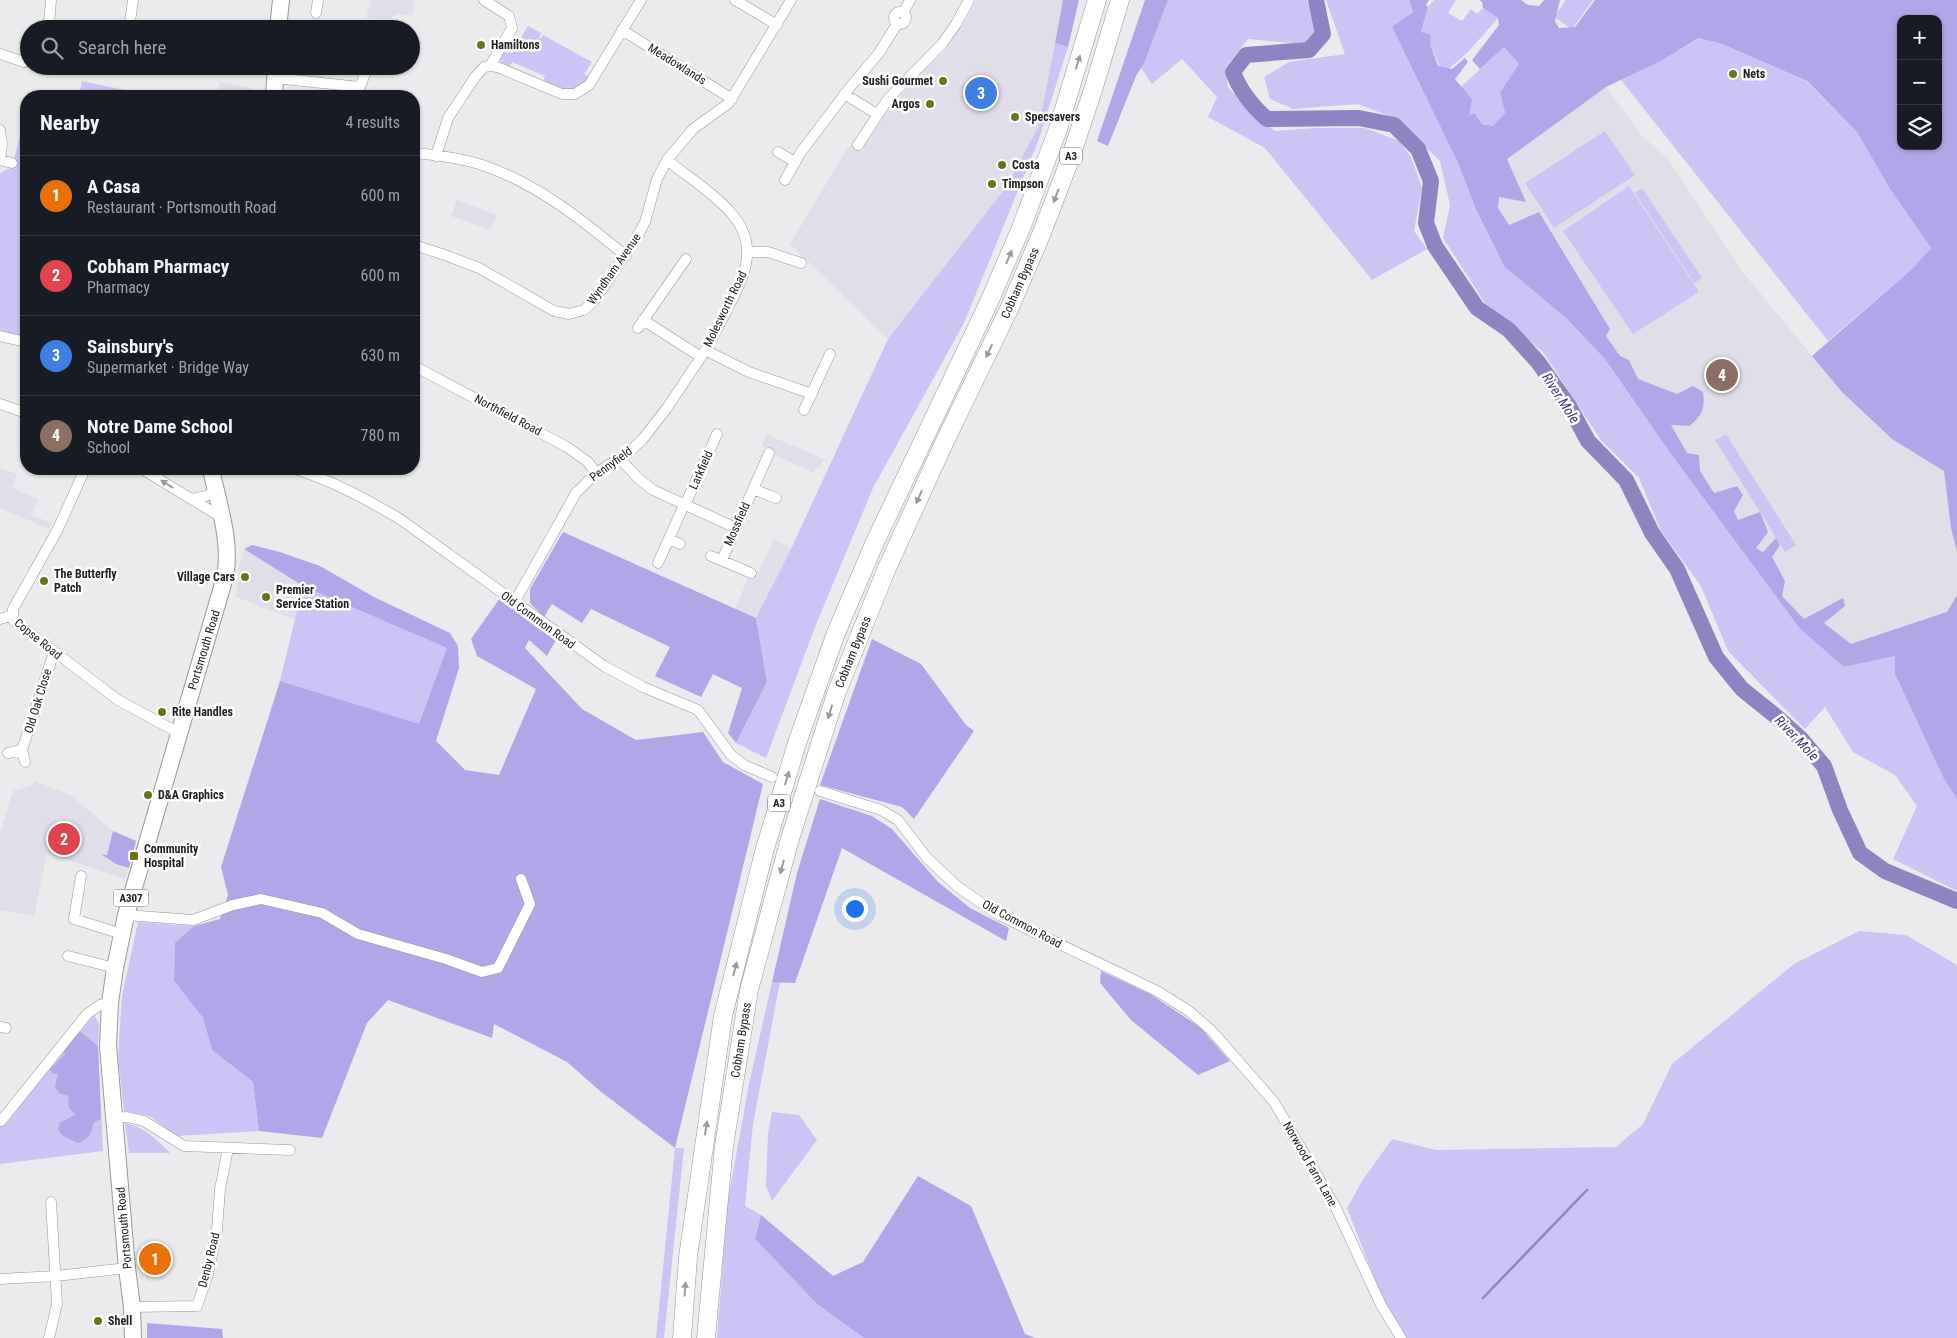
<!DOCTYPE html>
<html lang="en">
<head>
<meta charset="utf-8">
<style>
	body { margin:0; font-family:"Roboto Condensed",sans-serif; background:#242831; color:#f1f3f6 }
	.controls { position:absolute; right:15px; top:15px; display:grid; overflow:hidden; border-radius:10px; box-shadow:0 1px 4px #0004 }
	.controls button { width:45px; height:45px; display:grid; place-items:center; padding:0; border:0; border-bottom:1px solid #363941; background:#171b24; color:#f1f3f6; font:25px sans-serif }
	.you { position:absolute; left:854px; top:908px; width:18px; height:18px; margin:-12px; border:4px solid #fff; border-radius:50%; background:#1a73e8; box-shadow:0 0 0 8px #1a73e833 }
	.badge { display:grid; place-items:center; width:32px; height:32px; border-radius:50%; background:#6e7117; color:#fff; font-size:16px; font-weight:700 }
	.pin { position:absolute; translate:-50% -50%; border:2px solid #fff; box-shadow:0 1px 5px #0006 }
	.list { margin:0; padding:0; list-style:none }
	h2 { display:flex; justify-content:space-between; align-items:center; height:65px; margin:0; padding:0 20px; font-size:21px }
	h2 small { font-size:16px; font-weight:400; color:#9ea1a6 }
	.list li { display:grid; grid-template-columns:32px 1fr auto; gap:15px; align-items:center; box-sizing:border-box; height:80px; padding:0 20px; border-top:1px solid #363941 }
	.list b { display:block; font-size:19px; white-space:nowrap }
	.list p { margin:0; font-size:16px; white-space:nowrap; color:#9ea1a6 }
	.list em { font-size:16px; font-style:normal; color:#9ea1a6 }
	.icon { flex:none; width:28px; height:28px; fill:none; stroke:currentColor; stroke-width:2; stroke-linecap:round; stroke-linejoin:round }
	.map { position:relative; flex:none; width:1957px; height:1338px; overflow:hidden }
	.search { position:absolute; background:#171b24; box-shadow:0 1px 4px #0004; left:20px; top:20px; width:400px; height:55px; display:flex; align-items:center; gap:12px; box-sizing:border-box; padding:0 18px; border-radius:28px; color:#9ea1a6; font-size:19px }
	.panel { position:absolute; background:#171b24; box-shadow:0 1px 4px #0004; left:20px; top:90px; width:400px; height:385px; border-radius:20px }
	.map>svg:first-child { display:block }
	.built { fill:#e0dfe9 }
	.green { fill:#cbc4f4 }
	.forest { fill:#b1a6e7; fill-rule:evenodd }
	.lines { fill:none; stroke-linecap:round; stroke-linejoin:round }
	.stream { stroke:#8f84c2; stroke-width:2.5 }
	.river { stroke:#8f84c2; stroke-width:16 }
	.minor-casing { stroke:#98979a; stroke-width:11 }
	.primary-casing { stroke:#98979a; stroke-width:18 }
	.trunk-casing { stroke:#98979a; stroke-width:19 }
	.minor { stroke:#fff; stroke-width:10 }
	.primary { stroke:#fff; stroke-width:16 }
	.trunk { stroke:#fff; stroke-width:18 }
	.oneway { fill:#9b9b9c }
	.poi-dot { fill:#6e7117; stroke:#fff; stroke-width:2 }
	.labels { text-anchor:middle; stroke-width:5; stroke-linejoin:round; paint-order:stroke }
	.shield { fill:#fff; stroke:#646464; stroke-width:1 }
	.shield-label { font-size:11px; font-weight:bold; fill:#212122 }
	.poi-label { font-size:12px; font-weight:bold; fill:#212122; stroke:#fff; text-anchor:start }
	.street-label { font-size:12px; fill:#212122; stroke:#fff }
	.water-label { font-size:14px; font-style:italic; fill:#493581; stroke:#fff }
</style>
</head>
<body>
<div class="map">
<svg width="1957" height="1338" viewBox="0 0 1957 1338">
	<rect width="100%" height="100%" fill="#ebebee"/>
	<path class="built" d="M371,0h44l-3,15 -16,-1 -7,5 -23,-1z
		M976,0h87l-24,125 -32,61 -119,153 -98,-95 60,-100 11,7 23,-35 30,-36 32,-30 24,-38z
		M285,66h40l-3,16 -37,-5z
		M220,81l34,8 1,7h-39z
		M1606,87l36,49 26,23 74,112 100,121 50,47 52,32 7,57 6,24v66l-113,49 -44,-38 -342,-466z
		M457,200l40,15 -7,15 -39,-14z
		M766,434l58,25 -4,9 -3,-1 -3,6 -48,-22 -1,-4 -3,-2z
		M0,468l17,6 -5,14 26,11 -6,16 20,8 -3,6 -49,-21z
		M774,539l17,10 -35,69 -21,-9 17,-40 7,3z
		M244,549l59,37 -8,34 -59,-23 3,-31z
		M35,781l36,14 42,36 23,10 -11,38 -78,-26 -13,63 -34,-6v-76l13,-43 20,-6z"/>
	<path class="green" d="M1168,0h139l9,29 -12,15 -56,-5 -23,29 3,19 19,22 28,22 40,-3h50l34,13 12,16 11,31 -8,43 13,18 -55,31 -107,-132 -57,-31 9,-20 -35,-38 -30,25 -11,-16z
		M1326,0h83l4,12 -21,15 66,136 17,44 90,110 40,42 66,95 129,175 44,38 51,-11v18l49,105 13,20v92l-64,-32 24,-53 -22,-31 -42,-23 -28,-45 -20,22 -77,-78 -27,-65 -40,-55 -22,-53 -38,-38 -58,-88 -58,-49 -42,-65 7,-33 -10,-44 -43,-42 -39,-15 -65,5 -23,-10 -6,-22 25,-15 56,-8z
		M1434,0h22l-8,13 14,8 9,-12 6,5 6,-6 15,10 -30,34 -25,22 -13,-30 -9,-12 7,-25z
		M1566,0h27l-21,29 -18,-12z
		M528,26l13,7 -2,5h2l2,-3 49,27 -8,12 6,3c-19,19 -25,14 -47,5l2,-6 -33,-14 -3,6 -8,-4 -2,-8 4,-4 9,1z
		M1700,38l22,6 84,37 51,51 33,57 41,59 -19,21 -84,72 -207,-261 40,-19z
		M1055,43l13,4 -29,92 -75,184 -91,165 -58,139 -49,131 -30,-15 31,-61 -11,-64 35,-69 97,-210 119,-153 32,-61z
		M1504,47l15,17 -19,28 5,21 -12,13 -11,-2 -13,-7 -7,-31z
		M82,81l47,10 -1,5h-49z
		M26,112v226l-26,-6v-159l12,-6z
		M1605,131l30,44 -81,53 -29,-45z
		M1629,186l70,106 -66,42 -70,-103z
		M1642,188l60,90 -8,5 -59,-90z
		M1726,434l70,111 -11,7 -70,-112z
		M303,586l144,62 -27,77 -140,-44z
		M138,922l56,4 -19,18 -1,37 29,37 9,32 41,32 6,49 -83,5 -26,-20 -26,-5 -6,-54 4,-61z
		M1859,931l47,4 51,30v373h-551l-21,-33 -38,-97 15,-27 30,-42 44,11 180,-3 27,-23 29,-60 122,-100z
		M772,982h8l-27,142 -8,82 16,9 -6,24 62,65 47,34h-147l11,-138 21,-116z
		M94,1015l5,8 -1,23 5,105 -103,13v-38z
		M772,1112l27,3 18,25 -45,61 -6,-15 2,-53z
		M125,1123c20,4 31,16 45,30h-41z
		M675,1148h9l-20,190h-8z"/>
	<path class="forest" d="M1063,0h16l-11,47 -13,-4z
		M1145,0h23l-24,63 -8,13 -28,70 -11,-5z
		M1409,0h20l-3,5 2,2 -7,25 10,3 -1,9 8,22 14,3 13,-11 3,4 -13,17 17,20 -3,17 5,-3 8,11 11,2 12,-13 -5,-21 19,-28 -15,-17 -24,22 -8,-9 27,-35 -1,-7 -15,-10 -1,-6 -3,-2h42l7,5 11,1 5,-6h16l-5,21 4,7 16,-1 20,-27h362v552l-6,-24 -7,-57 -52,-32 -50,-47 -30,-36 100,-87 19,-21 -41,-59 -33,-57 -50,-51 -85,-37 -23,-6 -38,23 -55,26 -99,72 19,43 -27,-5 -1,11 11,17 30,-13 71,117 -4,7 14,20 9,4 9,19 39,15 16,-8 10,6c2,17 0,22 -13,34l-19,-1 16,28 12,2 1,16 14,22 23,-7 6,9 -9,16 4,9 22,-8 8,20 -12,16 7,4 13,-14 4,7 -8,12 13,24 -3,15 22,23 39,-21 2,8 -21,17 27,21 96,-32 10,-17v204l-13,-20 -49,-105v-18l-51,11 -44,-38 -129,-175 -66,-95 -40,-42 -60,-50 -30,-60 -17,-44 -66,-136 21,-15zM1901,19h37v127h-37z
		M563,532l193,86 11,64 -31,61 -8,-10 14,-45 -29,-14 -12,23 -46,-21 15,-29 -79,-38 -9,14 -30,-19 -8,13 -14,-14v-14z
		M252,545l28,7 40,14 54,31 76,36 8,13 1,22 -23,73 29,29 34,5 37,-86 -59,-33 -6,-17 29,-41 57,40 -10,18 -18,-16 -4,8 57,61 54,31 67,-8 20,30 40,22 -88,364 -75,-57 -33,-29 -73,-38 -2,14 -104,-38 -21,23 -45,115 -63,-7 -6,-49 -41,-32 -9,-32 -29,-37 1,-38 19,-17 26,-7 8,-24 -7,-28 59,-186 139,43 28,-76 -144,-62 -59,-37z
		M872,639l49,25 45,61 8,6 -60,88 -12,-12 -82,-22z
		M820,799l52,17 20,13 46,53 32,26 39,20 -3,13 -164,-93 -47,135 -23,-1 25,-109z
		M113,831l23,10 -7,27 -13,-4 -15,-10 6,1z
		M1101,971l49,23 50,33 30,34 -32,14 -67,-55 -31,-37z
		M79,1031l19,15 3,73 -8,4c-1,12 -4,15 -15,20l-15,-7 -5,-6 2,-7 16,-9 -7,-6 -1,-12 -9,-3 -4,-6 3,-13 -6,-1 -2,-4 15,-15 -3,-3z
		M918,1176l53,30 54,128 10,4h-171l-47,-34 -62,-65 6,-24 72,61 30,-14z
		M147,1323l75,6 1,9h-76z"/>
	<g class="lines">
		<path class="stream" d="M1483,1298l104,-108"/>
		<path class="river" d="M1316,0l7,34 -14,16 -63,5 -13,17c7,19 18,33 34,47l92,-1 35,7 24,24 13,32 -5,42 9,23 42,62 32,22 29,32 31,44 19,35 38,39 26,53 25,36 39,88 26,32 36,29 23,21 23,27 16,44 20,43 25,18 72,30"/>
		<defs>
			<path id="minor" d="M51,0l-2,24 38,5
				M484,0l25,16 3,12 -22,38
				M735,0l42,25
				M894 18a6 6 0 1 1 12 0a6 6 0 1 1-12 0Z
				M316,13l2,-13
				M903,13l7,-13
				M129,29l4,-29
				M376,29l1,-3
				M622,30l110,69
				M0,54l24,8 5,-10
				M275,78l85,9 8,-21
				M844,94l33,20
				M0,130l2,14 -2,16 12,3
				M858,145l30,-46 54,-55 14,-20 13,-24
				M778,152l17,10
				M414,153c23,2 48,5 71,13 54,19 97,54 141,90
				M436,156l12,-38 27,-41 9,-10 6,-1 7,1 65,27h13l14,-9 52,-85
				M785,180l16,-28 50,-66 28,-33 18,-29
				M414,245l31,10 34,13 75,43 15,3 15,-4 11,-10 42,-63 8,-15 12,-43 10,-19 26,-31 36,-26 62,-103
				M747,252h21l33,11
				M643,320l58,37c10,-15 18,-32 26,-47 17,-33 33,-63 5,-96 -18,-21 -44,-37 -65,-54
				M638,328l48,-69
				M0,336l26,6
				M705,350l44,22 63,22
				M414,366l153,81 21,15 8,11
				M0,404l26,9
				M804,410l26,-56
				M620,459l19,20 14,11 83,38
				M85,469l-27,60 -45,80v11l105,80 61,33
				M142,469l79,48
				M295,469c38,12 71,30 105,50l204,147 39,21 55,23 33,45 13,10 28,12
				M753,489l23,9
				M192,499l14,-3 9,-5
				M685,505l32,-71
				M669,539l11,5
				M711,556l40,17
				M722,560l47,-107
				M658,563l26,-58
				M514,603l62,-110 20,-20 32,-20 14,-13 25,-32 34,-51
				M0,619l11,-3
				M8,753l14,-3
				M25,762l-3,-12 32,-98
				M820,791l61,19 17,10 29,38 31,29 41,28 158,76 32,20 22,19 63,72 62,106 45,97 20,33
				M81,876l-7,43 48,15
				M126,915l67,5 40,-15 28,-6 61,14 36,21 88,25 36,13 16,-4 32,-64 -9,-25
				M68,956l47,12
				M0,1027l6,1
				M114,1118l13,-1 17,4 40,25 106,4
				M1,1121l86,-107 13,-9 10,-2
				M0,1279l56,-3 71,-8
				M132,1307l65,-1 11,-32 9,-44 3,-41 8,-40
				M49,1338l8,-34 -6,-102"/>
			<path id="primary" d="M278,29l3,-29
				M274,96l2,-30
				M133,1338l-1,-31 -5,-39 -19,-222 2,-43 5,-35 11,-53 99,-338c7,-35 -7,-74 -14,-108"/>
			<path id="trunk" d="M682,1338l6,-81 35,-241 41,-164 33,-109 39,-110 39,-91 114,-240 32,-74 37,-99 39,-129
				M706,1338l18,-192 25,-156 40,-148 47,-148 51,-126 58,-127 65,-134 31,-72 28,-73 24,-72 27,-90"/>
		</defs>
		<use href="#minor" class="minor-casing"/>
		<use href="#primary" class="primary-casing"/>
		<use href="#trunk" class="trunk-casing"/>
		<use href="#minor" class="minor"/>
		<use href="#primary" class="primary"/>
		<use href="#trunk" class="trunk"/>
	</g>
	<defs><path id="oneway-solid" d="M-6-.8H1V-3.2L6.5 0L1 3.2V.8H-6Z" transform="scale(1.25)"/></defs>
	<g class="oneway">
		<use href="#oneway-solid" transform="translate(1078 62) rotate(-73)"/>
		<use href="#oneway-solid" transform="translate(1056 196) rotate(111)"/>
		<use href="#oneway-solid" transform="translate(1009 257) rotate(-67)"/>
		<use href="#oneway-solid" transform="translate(989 351) rotate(116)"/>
		<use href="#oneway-solid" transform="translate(167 484) rotate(-148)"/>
		<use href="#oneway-solid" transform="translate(919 497) rotate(114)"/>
		<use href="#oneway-solid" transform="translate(830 712) rotate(107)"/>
		<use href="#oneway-solid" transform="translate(787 778) rotate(-73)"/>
		<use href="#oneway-solid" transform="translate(782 867) rotate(105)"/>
		<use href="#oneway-solid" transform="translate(735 969) rotate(-76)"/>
		<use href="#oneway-solid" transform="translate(706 1128) rotate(-81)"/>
		<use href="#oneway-solid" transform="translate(685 1289) rotate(-86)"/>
	</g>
	<g class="poi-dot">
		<circle cx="481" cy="45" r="5"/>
		<circle cx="1733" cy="74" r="5"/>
		<circle cx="943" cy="81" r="5"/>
		<circle cx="930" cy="104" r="5"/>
		<circle cx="1015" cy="117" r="5"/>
		<circle cx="1002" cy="165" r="5"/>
		<circle cx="992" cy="184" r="5"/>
		<circle cx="245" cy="577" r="5"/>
		<circle cx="44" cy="581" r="5"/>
		<circle cx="266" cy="597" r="5"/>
		<circle cx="162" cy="712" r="5"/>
		<circle cx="148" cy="795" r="5"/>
		<rect x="129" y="851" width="10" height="10" rx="2.5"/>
		<circle cx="98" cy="1321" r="5"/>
	</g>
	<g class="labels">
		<g class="shield">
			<rect x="1060" y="147.5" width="22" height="17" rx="4"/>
			<rect x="768" y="794.5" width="22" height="17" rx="4"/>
			<rect x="113.5" y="889.5" width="35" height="17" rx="4"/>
		</g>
		<g class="shield-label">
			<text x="1071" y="160">A3</text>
			<text x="779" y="807">A3</text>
			<text x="131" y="902">A307</text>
		</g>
		<g class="poi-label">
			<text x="491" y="49">Hamiltons</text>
			<text x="1743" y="78">Nets</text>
			<text x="933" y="85" text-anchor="end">Sushi Gourmet</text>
			<text x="920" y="108" text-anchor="end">Argos</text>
			<text x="1025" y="121">Specsavers</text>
			<text x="1012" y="169">Costa</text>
			<text x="1002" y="188">Timpson</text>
			<text x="54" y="578">The Butterfly<tspan x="54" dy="14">Patch</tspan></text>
			<text x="235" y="581" text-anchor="end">Village Cars</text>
			<text x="276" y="594">Premier<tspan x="276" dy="14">Service Station</tspan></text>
			<text x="172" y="716">Rite Handles</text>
			<text x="158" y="799">D&amp;A Graphics</text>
			<text x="144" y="853">Community<tspan x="144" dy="14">Hospital</tspan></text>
			<text x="108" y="1325">Shell</text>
		</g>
		<g class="street-label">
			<text transform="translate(677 64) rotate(32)" y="4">Meadowlands</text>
			<text transform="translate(614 269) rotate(-55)" y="4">Wyndham Avenue</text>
			<text transform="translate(1020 283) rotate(-66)" y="4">Cobham Bypass</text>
			<text transform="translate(725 309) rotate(-64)" y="4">Molesworth Road</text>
			<text transform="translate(508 415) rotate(28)" y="4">Northfield Road</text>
			<text transform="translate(611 464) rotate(-36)" y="4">Pennyfield</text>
			<text transform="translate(701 470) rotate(-66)" y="4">Larkfield</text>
			<text transform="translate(737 524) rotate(-66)" y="4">Mossfield</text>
			<text transform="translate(538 620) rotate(36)" y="4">Old Common Road</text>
			<text transform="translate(38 639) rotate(39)" y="4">Copse Road</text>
			<text transform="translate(204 650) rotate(-73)" y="4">Portsmouth Road</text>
			<text transform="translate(853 652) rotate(-68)" y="4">Cobham Bypass</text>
			<text transform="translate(38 701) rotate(-73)" y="4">Old Oak Close</text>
			<text transform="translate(1022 924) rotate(28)" y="4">Old Common Road</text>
			<text transform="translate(741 1040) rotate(-81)" y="4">Cobham Bypass</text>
			<text transform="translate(1310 1164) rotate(60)" y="4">Norwood Farm Lane</text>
			<text transform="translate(124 1228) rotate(-95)" y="4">Portsmouth Road</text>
			<text transform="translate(209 1260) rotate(-76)" y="4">Denby Road</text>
		</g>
		<g class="water-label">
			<text transform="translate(1561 398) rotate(57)" y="5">River Mole</text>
			<text transform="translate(1797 738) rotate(46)" y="5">River Mole</text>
		</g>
	</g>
</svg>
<div class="controls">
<button>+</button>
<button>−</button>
<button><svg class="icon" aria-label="layers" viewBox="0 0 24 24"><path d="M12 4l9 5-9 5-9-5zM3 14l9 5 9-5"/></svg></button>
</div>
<div class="you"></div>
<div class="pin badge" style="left:155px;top:1259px;background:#e8710a">1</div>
<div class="pin badge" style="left:64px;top:839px;background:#e0444e">2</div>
<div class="pin badge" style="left:981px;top:93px;background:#3f7fe0">3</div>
<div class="pin badge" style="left:1722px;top:375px;background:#8d6e63">4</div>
<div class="search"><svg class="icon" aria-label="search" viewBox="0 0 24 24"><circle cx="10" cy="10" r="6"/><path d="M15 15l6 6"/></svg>Search here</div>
<section class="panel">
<h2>Nearby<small>4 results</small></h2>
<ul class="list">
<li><span class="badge" style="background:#e8710a">1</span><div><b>A Casa</b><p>Restaurant · Portsmouth Road</p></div><em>600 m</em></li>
<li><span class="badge" style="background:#e0444e">2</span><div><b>Cobham Pharmacy</b><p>Pharmacy</p></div><em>600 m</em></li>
<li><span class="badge" style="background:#3f7fe0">3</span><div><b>Sainsbury's</b><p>Supermarket · Bridge Way</p></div><em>630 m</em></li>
<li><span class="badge" style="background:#8d6e63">4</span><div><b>Notre Dame School</b><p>School</p></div><em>780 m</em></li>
</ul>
</section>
</div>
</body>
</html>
